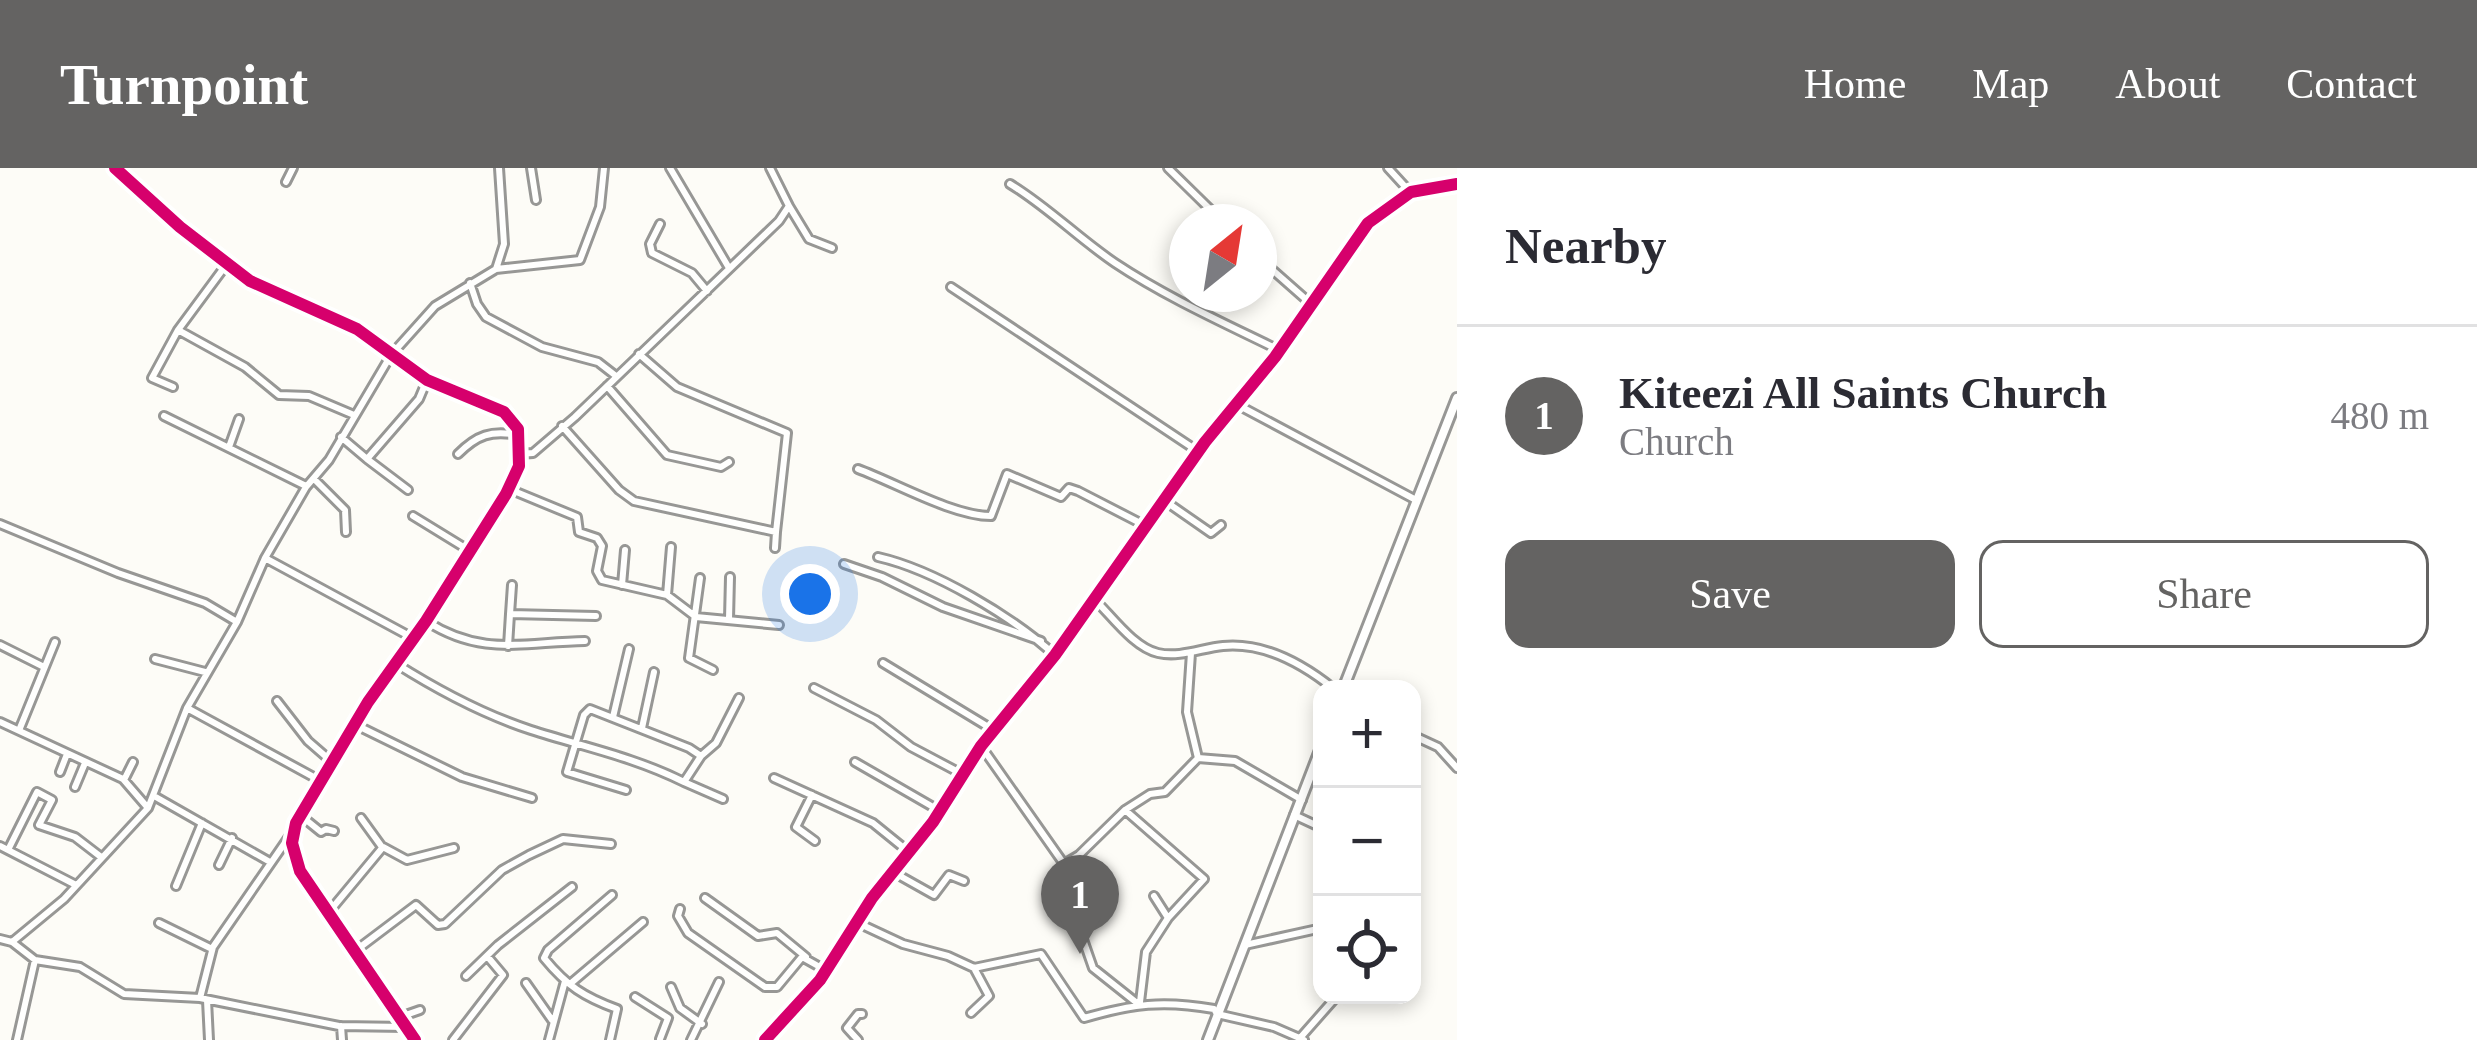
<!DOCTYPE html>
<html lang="en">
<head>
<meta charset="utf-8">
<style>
	body { margin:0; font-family:Georgia,serif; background:#f2f2f3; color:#2b2b33 }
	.controls { position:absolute; right:36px; bottom:36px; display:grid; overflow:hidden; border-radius:24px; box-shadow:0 6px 18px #0003 }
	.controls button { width:108px; height:108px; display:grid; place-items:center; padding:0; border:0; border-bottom:3px solid #e1e1e2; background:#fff; color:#2b2b33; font:60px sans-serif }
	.compass { position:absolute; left:1169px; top:36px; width:108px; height:108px; border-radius:50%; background:#fff; box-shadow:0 6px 18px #0003; rotate:30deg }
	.you { position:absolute; left:810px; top:426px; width:42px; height:42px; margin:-30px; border:9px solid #fff; border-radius:50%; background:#1a73e8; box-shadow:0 0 0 18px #1a73e833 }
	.badge { display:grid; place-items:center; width:78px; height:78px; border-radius:50%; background:#646362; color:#fff; font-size:39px; font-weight:700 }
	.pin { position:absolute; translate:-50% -99px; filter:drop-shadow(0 3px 6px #0008) }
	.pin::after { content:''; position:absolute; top:63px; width:42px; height:36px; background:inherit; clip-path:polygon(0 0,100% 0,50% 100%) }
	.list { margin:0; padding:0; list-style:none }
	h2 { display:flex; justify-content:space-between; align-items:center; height:156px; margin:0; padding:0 48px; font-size:51px }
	h2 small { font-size:39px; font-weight:400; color:#7c7c81 }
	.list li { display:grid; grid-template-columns:78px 1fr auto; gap:36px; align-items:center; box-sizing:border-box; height:180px; padding:0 48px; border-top:3px solid #e1e1e2 }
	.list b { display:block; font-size:45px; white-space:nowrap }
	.list p { margin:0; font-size:39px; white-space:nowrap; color:#7c7c81 }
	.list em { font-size:39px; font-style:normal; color:#7c7c81 }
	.actions { display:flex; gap:24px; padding:36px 48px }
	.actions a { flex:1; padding:27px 0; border:3px solid #646362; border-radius:24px; text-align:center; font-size:42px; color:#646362 }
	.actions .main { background:#646362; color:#fff }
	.icon { flex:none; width:66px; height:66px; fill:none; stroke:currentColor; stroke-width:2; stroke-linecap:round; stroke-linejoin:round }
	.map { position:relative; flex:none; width:1457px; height:872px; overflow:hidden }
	header { display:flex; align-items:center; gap:72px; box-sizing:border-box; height:168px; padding:0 60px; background:#646362; color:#fff }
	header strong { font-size:57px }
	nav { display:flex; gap:66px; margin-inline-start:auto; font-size:42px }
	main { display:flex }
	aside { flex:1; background:#fff }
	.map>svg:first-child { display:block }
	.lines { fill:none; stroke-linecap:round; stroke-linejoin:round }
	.minor-casing { stroke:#979795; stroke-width:12 }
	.tertiary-casing { stroke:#979795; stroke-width:14 }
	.minor { stroke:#fffffe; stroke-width:6 }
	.tertiary { stroke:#fffffe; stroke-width:8 }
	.cycleway-casing { stroke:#fff; stroke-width:20 }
	.cycleway { stroke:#d6006c; stroke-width:12 }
</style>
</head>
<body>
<header>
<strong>Turnpoint</strong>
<nav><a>Home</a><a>Map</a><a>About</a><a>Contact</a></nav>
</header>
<main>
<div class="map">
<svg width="1457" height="872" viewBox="0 0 1457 872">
	<rect width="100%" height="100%" fill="#fdfcf7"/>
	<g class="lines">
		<defs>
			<path id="minor" d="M531,0l5,32
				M670,0l59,100
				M1168,0l55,54
				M1388,0l22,24
				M286,14l7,-14
				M1010,16c38,23 68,54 105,79 51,34 109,60 164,87
				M789,38l20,33 23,9
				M660,56l-10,20 2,9 40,20 15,18
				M1259,90l51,45
				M496,101l84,-9 20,-53 4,-39
				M470,115l7,21 9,13 56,30 56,15 18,14
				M951,119l248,165
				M178,162l67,37 34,28 30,1 45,19
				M639,186l38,33 110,46 -11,99
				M607,218l60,69 54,12 8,-5
				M173,219l-21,-9 26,-48 48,-65
				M1236,236l180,96
				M164,248l142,70
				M562,258l57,64 15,11 142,31 -1,16
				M341,269l26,22 52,-60 8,-19
				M229,279l10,-28
				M458,286c19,-19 33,-24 60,-19
				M519,286l14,-1 42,-36 204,-196 10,-15 -19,-38
				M367,291l41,31
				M858,301c38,14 95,47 133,47l16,-42 54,23 8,-9 9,3 68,35
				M314,311l31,31 1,22
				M509,321l68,28 2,15 18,6 5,8 -5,25 5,9 65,15 29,22 83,8
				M1165,333l46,32 10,-8
				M413,348l57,35
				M0,356l118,49 87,30 32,19
				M878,389c57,13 133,59 177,98
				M265,390l148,80
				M844,396l38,13 61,30 98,34
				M700,410l-11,80 24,12
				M622,417l3,-35
				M667,427l4,-48
				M1094,431c17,16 40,49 64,54 22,5 44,-5 65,-7 41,-4 80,18 111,43
				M510,446l2,-29
				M729,451l1,-42
				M426,453c56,36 97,21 159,20
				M0,477l44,22
				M508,478l2,-32 86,2
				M155,491l50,13
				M395,495c41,26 90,52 136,67 53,17 103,27 153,52l17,-26 15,-13 23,-45
				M883,495l112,68
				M814,520l62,32 35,27 51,27
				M277,533l31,40 23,20
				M187,540l132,72
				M613,549l16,-68
				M0,554l123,57 25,29
				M354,556l108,53 70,21
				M20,560l35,-86
				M642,560l12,-56
				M1412,567l26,12 19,21
				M981,578l83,118 15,-9 46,-45 25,-16 15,-2 33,-34 -11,-46 4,-59
				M1198,590l37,3 67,39
				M855,594l85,49
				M60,604l7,-18
				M774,610l99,45 37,30
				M124,612l9,-18
				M684,614l39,17
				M75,619l10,-24
				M626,622l-59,-18 17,-57 6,-6 99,39 12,8
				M812,627l-16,32 19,14
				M154,628l116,66
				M1125,642l79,69 -36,39
				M300,647l21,17 5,-3 8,2
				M1294,647l28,13
				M361,650l21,29
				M0,678l76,39
				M8,682l29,-58 15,8 -13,25 36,12 26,20
				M219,697l13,-27
				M893,704l41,23 15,-20 15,6
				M176,718l26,-63
				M705,730l53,38 19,-3 29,24
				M680,741l-2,7 10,17 77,54h12l25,-30 25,14
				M329,744l54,-65 24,13 47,-12
				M159,755l53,26
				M858,755l45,21 45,12 26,12 67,-14 43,64c48,-14 79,-18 130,-9l3,5 57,13 30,13
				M1079,760l14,40 44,35
				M0,771l12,3 23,18 45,7 44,27 76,4 139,28 67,1
				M12,774l52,-43 84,-91 39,-100 50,-86 28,-64 41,-71 23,-27 62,-105 44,-49 61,-37 8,-25 -5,-76
				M1245,777l77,-17
				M355,783l61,-46 22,20 7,-1 57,-54 27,-15 34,-16 48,5
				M466,808l32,-31 74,-58
				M526,815l26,37
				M570,816l73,-62
				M671,819l9,21 22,16
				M635,829l33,21 -8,21
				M200,830l13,-51 80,-116
				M207,832l2,40
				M1140,834l6,-50 22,-34 -14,-22
				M971,845l18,-17 -15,-28
				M400,849l20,-7
				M341,858l1,14
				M1300,870l37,-42
				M17,872l18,-80
				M453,872l50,-65 -16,-19
				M549,872l16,-59
				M610,872l7,-31c-33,-12 -50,-23 -73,-51l4,-8 64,-55
				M691,872l28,-58
				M765,872l55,-60 52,-82 61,-76 48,-76 74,-91 150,-213 70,-85 93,-134 43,-31 46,-8
				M858,872l-11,-12 11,-14h4"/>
			<path id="tertiary" d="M115,0l65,59 70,54 107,48 70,51 77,32 14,17 1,37 -13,28 -80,127 -58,81 -72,121 -4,20 8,28 115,169
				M1343,521l114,-291
				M1208,872l114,-295"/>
		</defs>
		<use href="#minor" class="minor-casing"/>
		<use href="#tertiary" class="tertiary-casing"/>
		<use href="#minor" class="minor"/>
		<use href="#tertiary" class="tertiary"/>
		<defs>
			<path id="cycleway" d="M115,0l65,59 70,54 107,48 70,51 77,32 14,17 1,37 -13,28 -80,127 -58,81 -72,121 -4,20 8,28 115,169
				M765,872l55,-60 52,-82 61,-76 48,-76 74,-91 150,-213 70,-85 93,-134 43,-31 46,-8"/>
		</defs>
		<use href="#cycleway" class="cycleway-casing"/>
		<use href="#cycleway" class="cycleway"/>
	</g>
</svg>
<div class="controls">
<button>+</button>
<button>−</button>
<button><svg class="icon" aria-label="locate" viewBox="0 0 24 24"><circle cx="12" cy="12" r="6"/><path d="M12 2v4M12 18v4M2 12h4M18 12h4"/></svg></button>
</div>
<svg class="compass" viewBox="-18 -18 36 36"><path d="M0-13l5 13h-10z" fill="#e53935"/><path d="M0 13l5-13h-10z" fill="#7c7c81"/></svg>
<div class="you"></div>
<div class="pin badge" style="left:1080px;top:786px">1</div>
</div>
<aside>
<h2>Nearby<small></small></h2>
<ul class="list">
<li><span class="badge">1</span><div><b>Kiteezi All Saints Church</b><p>Church</p></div><em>480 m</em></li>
</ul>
<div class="actions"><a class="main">Save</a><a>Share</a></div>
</aside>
</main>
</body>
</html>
